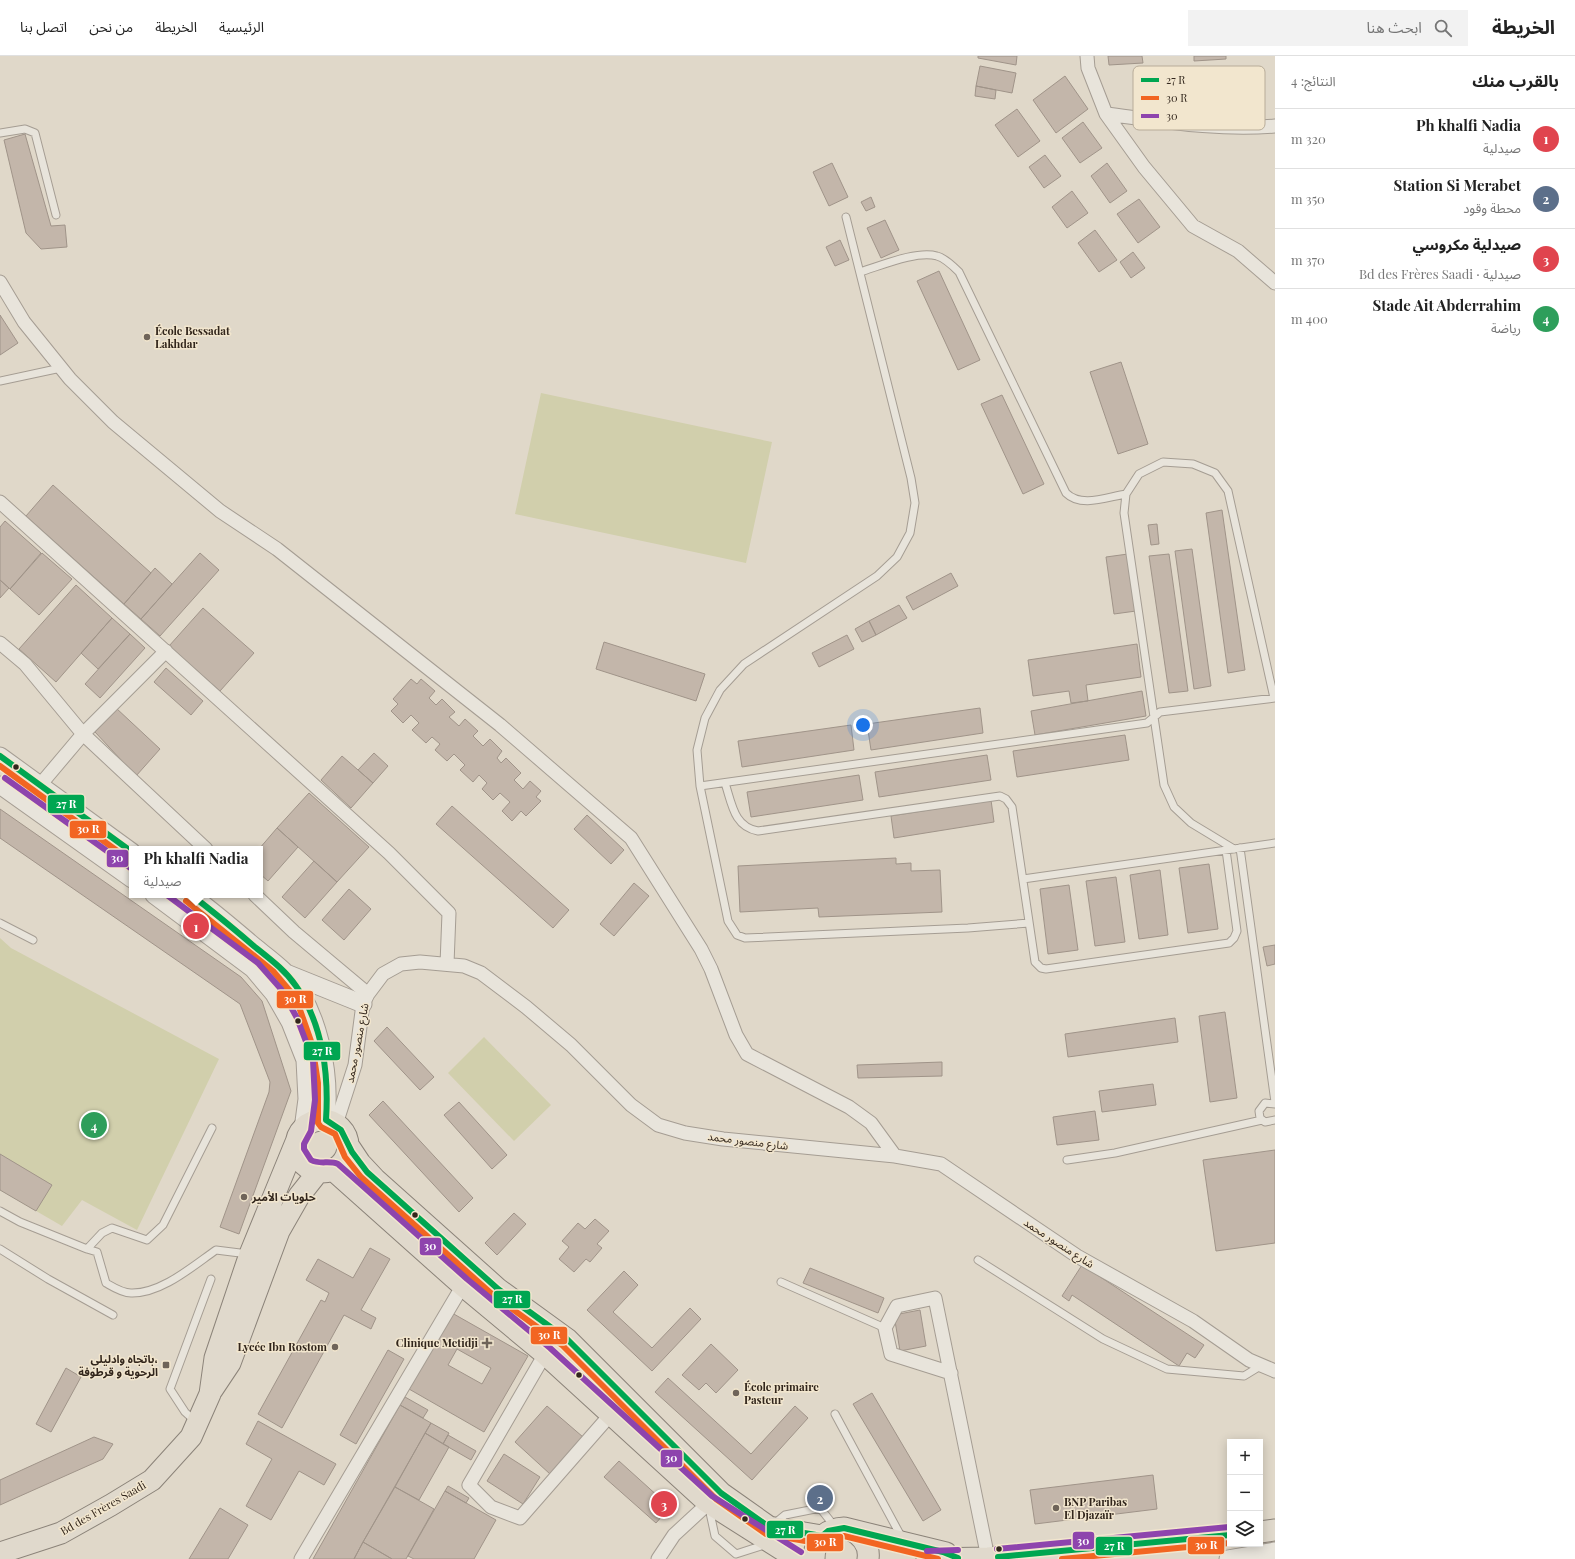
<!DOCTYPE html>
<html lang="ar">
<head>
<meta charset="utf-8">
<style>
	body { margin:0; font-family:"Playfair Display","Noto Sans Arabic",serif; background:#f2f2f2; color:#222; direction:rtl }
	.controls { position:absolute; right:12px; bottom:12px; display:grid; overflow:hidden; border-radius:0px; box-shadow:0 2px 10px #0003 }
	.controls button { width:36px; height:36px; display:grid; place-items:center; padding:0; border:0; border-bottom:1px solid #e0e0e0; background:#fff; color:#222; font:20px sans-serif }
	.you { position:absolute; left:863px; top:669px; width:14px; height:14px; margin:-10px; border:3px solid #fff; border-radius:50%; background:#1a73e8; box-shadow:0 0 0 6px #1a73e833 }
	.badge { display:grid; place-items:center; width:26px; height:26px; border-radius:50%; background:#7c3aed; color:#fff; font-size:13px; font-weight:700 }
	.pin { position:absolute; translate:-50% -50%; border:2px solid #fff; box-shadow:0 1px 4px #0006 }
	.popup { position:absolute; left:129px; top:790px; width:134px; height:52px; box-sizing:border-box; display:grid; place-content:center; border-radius:0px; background:#fff; filter:drop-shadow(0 1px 3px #0005); font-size:13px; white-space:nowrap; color:#767676 }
	.popup b { font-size:15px; color:#222 }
	.popup::after { content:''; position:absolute; left:50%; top:100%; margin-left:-8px; border:8px solid transparent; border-top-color:#fff }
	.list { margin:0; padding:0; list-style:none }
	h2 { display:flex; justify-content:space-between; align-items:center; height:52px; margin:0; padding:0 16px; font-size:17px }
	h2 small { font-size:13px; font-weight:400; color:#767676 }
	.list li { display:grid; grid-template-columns:26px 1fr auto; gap:12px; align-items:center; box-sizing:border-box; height:60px; padding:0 16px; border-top:1px solid #e0e0e0 }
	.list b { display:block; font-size:15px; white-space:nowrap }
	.list p { margin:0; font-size:13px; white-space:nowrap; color:#767676 }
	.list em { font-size:13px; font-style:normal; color:#767676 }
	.icon { flex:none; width:22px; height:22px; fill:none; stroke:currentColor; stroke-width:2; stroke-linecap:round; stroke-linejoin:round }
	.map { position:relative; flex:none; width:1275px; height:1503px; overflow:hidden; direction:ltr }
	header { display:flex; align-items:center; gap:24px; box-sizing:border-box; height:56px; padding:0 20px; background:#fff; border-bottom:1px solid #e0e0e0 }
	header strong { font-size:19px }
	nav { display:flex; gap:22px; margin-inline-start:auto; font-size:14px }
	.search { width:280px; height:36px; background:#f2f2f2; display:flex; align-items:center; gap:10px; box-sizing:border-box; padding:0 14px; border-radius:0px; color:#767676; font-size:15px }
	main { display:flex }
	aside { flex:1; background:#fff }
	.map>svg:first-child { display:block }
	.green { fill:#d1cfac }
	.building { fill:#c3b6aa; stroke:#a09489; fill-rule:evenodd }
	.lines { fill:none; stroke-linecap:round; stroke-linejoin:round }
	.service-casing { stroke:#a59d93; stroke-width:9 }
	.minor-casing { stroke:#a59d93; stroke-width:15 }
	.tertiary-casing { stroke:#a59d93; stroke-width:19 }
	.primary-casing { stroke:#8b8379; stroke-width:23 }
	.service { stroke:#e8e4db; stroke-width:7 }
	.minor { stroke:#e8e4db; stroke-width:13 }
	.tertiary { stroke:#e8e4db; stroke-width:17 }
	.primary { stroke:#e0d9cc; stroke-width:21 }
	.bus-1-casing { stroke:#f2e6ce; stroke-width:9 }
	.bus-2-casing { stroke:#f2e6ce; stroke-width:9 }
	.bus-3-casing { stroke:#f2e6ce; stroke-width:9 }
	.bus-1 { stroke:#00a651; stroke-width:6 }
	.bus-2 { stroke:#f26522; stroke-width:6 }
	.bus-3 { stroke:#8e44ad; stroke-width:6 }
	.poi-dot { fill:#6f6459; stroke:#f2e6ce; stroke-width:1.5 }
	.bus-dot { fill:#32261c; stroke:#f2e6ce; stroke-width:1.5 }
	.labels { text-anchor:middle; stroke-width:3; stroke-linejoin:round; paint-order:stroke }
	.poi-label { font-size:11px; font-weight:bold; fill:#32261c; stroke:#f2e6ce; text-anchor:start }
	.street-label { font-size:11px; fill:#32261c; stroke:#f2e6ce }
	.key { fill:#f2e6ce; stroke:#b8ac99; stroke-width:1 }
	.key-label { font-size:11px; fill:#32261c }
	.line-badge { stroke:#f2e6ce; stroke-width:1.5 }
	.badge-label { font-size:11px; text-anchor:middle; font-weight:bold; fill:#fff }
</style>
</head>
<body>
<header>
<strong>الخريطة</strong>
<div class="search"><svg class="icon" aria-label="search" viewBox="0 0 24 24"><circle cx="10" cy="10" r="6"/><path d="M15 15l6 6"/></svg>ابحث هنا</div>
<nav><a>الرئيسية</a><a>الخريطة</a><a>من نحن</a><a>اتصل بنا</a></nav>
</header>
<main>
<aside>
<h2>بالقرب منك<small>النتائج: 4</small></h2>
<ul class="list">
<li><span class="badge" style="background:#e0444e">1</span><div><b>Ph khalfi Nadia</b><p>صيدلية</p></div><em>320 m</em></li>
<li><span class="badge" style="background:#5c6f8a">2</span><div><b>Station Si Merabet</b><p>محطة وقود</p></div><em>350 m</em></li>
<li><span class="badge" style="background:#e0444e">3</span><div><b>صيدلية مكروسي</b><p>صيدلية · Bd des Frères Saadi</p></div><em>370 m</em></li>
<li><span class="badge" style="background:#2e9e5b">4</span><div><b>Stade Ait Abderrahim</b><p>رياضة</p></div><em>400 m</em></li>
</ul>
</aside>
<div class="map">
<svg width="1275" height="1503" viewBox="0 0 1275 1503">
	<rect width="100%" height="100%" fill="#e0d8c9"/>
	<path class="green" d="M541,337l231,49 -26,121 -231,-49z
		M0,882l11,10 208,111 -82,171 -55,-30 -20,26 -62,-36z
		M484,981l67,68 -37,36 -66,-68z"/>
	<path class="building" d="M978,0h39l-1,9 -38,-7z
		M1108,0h34l1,7 -34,2z
		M1194,0h32v3l-32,2z
		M980,10l36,7 -4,20 -36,-7z
		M1065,20l23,33 -32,24 -23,-33z
		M976,30l20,4 -1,9 -20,-3z
		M1017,53l23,32 -22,16 -23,-32z
		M1083,66l19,26 -22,15 -18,-25z
		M25,78l26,92 14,-1 2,22 -26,2 -15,-16 -22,-93z
		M1045,99l16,21 -17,12 -15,-21z
		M832,107l16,34 -19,9 -16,-34z
		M1107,107l20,28 -17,12 -19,-27z
		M1072,135l16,22 -21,15 -15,-21z
		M871,141l4,10 -9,4 -5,-9z
		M1139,143l21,28 -22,16 -21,-29z
		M885,164l14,30 -18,8 -14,-30z
		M1095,174l22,30 -18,12 -21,-29z
		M840,184l9,20 -14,6 -9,-19z
		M1133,196l12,16 -14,10 -11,-16z
		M939,215l41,89 -22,10 -41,-89z
		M0,259l18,28 -18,12z
		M1121,306l27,82 -30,10 -28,-82z
		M1002,339l42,89 -21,10 -42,-90z
		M53,429l98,88 -27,31 -98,-88z
		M1222,454l23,160 -17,3 -22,-160z
		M5,465l36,32 -31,36 -10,-9v-53z
		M1157,468l2,20 -8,1 -3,-20z
		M1192,493l19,137 -17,3 -19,-138z
		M42,497l30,26 -33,36 -29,-26z
		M200,497l19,17 -59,66 -19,-17z
		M1128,498l8,57 -22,3 -8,-57z
		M1169,498l19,137 -19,2 -20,-137z
		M155,512l17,16 -31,35 -17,-15z
		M951,517l7,13 -45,24 -7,-13z
		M0,524l9,8 -9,10z
		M76,529l36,33 -56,64 -37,-33z
		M899,549l8,13 -31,17 -7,-14z
		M203,552l51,45 -34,38 -51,-45z
		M112,562l18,16 -32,35 -17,-16z
		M869,565l7,14 -14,7 -7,-13z
		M130,578l15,14 -45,50 -15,-14z
		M847,579l7,14 -35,18 -7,-14z
		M604,586l101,32 -9,27 -100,-32z
		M1137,588l4,33 -55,8 2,16 -17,2 -2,-12 -36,5 -5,-36z
		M166,612l37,33 -12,14 -37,-33z
		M411,623l6,5 4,-5 14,12 -6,7 7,7 6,-6 13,13 -6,5 10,9 6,-7 13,12 -5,5 10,10 7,-7 12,12 -5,7 4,5 5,-5 15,15 -7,7 9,9 7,-8 11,10 -5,6 5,4 -15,15 -5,-5 -9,10 -10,-10 8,-9 -10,-9 -7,7 -11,-11 5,-6 -8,-8 -6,7 -13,-12 5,-5 -11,-11 -7,7 -12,-11 5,-6 -8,-7 -6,6 -14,-13 7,-7 -8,-8 -8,8 -12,-12 7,-7 -5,-5z
		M1142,635l4,25 -111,19 -4,-24z
		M116,652l44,41 -24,27 -41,-44z
		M980,652l3,25 -112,17 -4,-26z
		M851,669l3,25 -112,17 -4,-26z
		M1125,679l4,25 -112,17 -4,-26z
		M374,697l14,13 -15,17 -15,-13z
		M987,699l4,25 -112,17 -4,-25z
		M342,700l31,27 -22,25 -30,-28z
		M859,719l4,25 -112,17 -4,-25z
		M309,737l60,54 -32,35 -60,-54z
		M991,744l3,22 -100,16 -3,-22z
		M452,750l117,104 -16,18 -117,-104z
		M0,753l241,168 21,24 29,90 -52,143 -19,-7 49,-135 1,-10 -30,-78 -240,-166z
		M587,759l37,35 -13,14 -37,-35z
		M277,772l21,19 -30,34 -8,-7 -1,-25z
		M896,802v6l15,-1v8l29,-1 2,42 -123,5 -1,-9 -78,4 -2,-46z
		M314,805l23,21 -32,36 -23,-21z
		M1209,808l9,65 -30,4 -9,-65z
		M1160,814l8,65 -29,4 -9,-64z
		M1116,821l9,65 -30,4 -9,-65z
		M634,827l15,13 -35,40 -14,-12z
		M1069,829l9,65 -30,4 -8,-65z
		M349,833l22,20 -27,31 -22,-20z
		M1275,889v19l-8,2 -4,-19z
		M1225,956l12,86 -27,4 -11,-86z
		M1175,962l3,24 -110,15 -3,-23z
		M387,971l47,50 -14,13 -46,-49z
		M942,1006v14l-84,2 -1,-13z
		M1153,1028l3,21 -54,7 -3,-21z
		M383,1045l90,97 -14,14 -90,-97z
		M459,1046l48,53 -15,14 -48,-54z
		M1095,1055l4,29 -42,5 -4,-28z
		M1275,1094v93l-59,8 -13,-91z
		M0,1098l52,31 -16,26 -36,-21z
		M514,1157l12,11 -29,31 -12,-12z
		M595,1163l14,12 -12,13 5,4 -12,14 -4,-3 -12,13 -15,-13 10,-12 -7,-6 16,-18 7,6z
		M370,1192l20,11 -29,51 15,8 -5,11 -27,-14 -62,113 -24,-14 63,-114 4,2 4,-9 -23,-13 12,-21 35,19z
		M1082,1209l122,80 -9,13 -8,-5 -8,13 -107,-71 -3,6 -7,-5z
		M810,1212l74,30 -6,15 -75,-30z
		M624,1215l14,14 -25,27 39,36 38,-40 11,11 -49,52 -65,-61z
		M920,1254l6,36 -26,5 -6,-36z
		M452,1257l76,43 -44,76 -75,-43zM457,1293l34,19 -9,16 -34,-19z
		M711,1288l27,26 -22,23 -10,-10 -7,7 -17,-15z
		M388,1294l16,9 -48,85 -16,-9z
		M66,1312l15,9 -30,55 -15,-8z
		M668,1322l83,76 44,-48 13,12 -56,62 -97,-88z
		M872,1337l69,117 -18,11 -70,-117z
		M405,1341l23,13 -5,8 -23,-13z
		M400,1349l31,18 -68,119 -9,17h-41z
		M547,1350l36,31 -33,37 -35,-32z
		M258,1365l78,43 -12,21 -25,-14 -28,49 -25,-14 26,-47 -26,-15z
		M431,1367l18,10 -6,11 -18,-11z
		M425,1377l24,14 -30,53 -24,-13z
		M448,1379l28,16 -5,9 -28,-16z
		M94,1381l19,7 -10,15 -103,46v-25z
		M504,1398l36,23 -17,27 -36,-23z
		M619,1405l51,46 -14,16 -52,-46z
		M1153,1419l4,34 -122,15 -5,-34z
		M448,1430l21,12 -3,5 -21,-12z
		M395,1431l39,22 -28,50h-14l-29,-17z
		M445,1435l51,29 -22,39h-60l-6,-3z
		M220,1452l28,17 -20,34h-39z
		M363,1486l29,17h-38z"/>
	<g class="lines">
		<defs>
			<path id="service" d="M0,77l25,-4 10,4 21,82
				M846,161l65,261 4,25 -5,30 -13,24 -20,19 -133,88 -24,26 -15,28 -8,32 3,36 28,135 9,14 8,3 223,-10 61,-5
				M860,216c20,-6 57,-22 77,-16 8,2 16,10 22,16l107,221c15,15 41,4 60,1
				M0,325l61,-13
				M725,727c7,21 9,44 33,48l242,-35 6,3 6,8 23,155 6,6 5,1 183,-26 5,-5 3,-7 -11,-81
				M700,730l447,-63 13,-11 115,-14
				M1240,792l35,254
				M1234,793l-43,-26 -17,-16 -10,-22 -40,-272 2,-19 13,-20 24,-12 30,2 22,9 13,18 46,207
				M1023,823l252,-36
				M0,867l33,17
				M1275,1048l-10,-1 -6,8 1,7 5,4 10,-2
				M1067,1104l48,-7 147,-33
				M0,1155l20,11 67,27 15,-16 10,-5 35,12 16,-15 49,-97
				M0,1193l48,30 65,36
				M87,1193l10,3 9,31c7,4 16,10 25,10 30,1 62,-27 85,-43l32,4
				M978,1204l125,79 64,30 77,7 18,-11
				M781,1226l104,46
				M835,1358l67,124
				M196,1366l-11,-10 -15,-23 41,-110
				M709,1452l6,28 21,18 31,-10
				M774,1468l11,-9 35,-7 15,19"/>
			<path id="minor" d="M1087,0l1,12 18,46 38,53 49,59 45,25 37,32
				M1106,58c55,7 113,17 169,12
				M0,226l24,40 46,57 43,43 107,89 57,38 223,176 131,113 70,111 10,20 25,66 11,19 102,53 22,16 24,33
				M0,446l389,351 60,60 -2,51
				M0,587l25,21 58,70 123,115
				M40,729l43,-51 83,-83
				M255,839l39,37 74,62
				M336,1068l19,-59 8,-61 5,-10 15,-20 18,-10 19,-2 44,4 17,7 45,34 45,38 60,60 27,20 27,8 38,6 172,17 46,8 136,92 116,65 56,39 26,11
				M545,1298l-76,131 22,22 29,11 91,-104
				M951,1317l-60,-19 -6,-26 12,-22 38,-8 53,260
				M301,1503l165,-279
				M658,1503l16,-24 39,-36"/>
			<path id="tertiary" d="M0,700l132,96
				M0,729l132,94
				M154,839l99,74 21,25 16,28 15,38 2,39 -4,30
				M191,839c22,16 43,34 64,52 10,8 21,16 30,25 34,36 46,101 41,148
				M286,917l77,31
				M1228,1503l47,-8"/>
			<path id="primary" d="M296 1090a26 26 0 1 1 52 0a26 26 0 1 1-52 0Z
				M348,1089l12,18 15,16 123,110 69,50 154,154 48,34 53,9
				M333,1114l129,115 83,69 162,148 90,57
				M212,1334l18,-27 49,-132 20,-35 19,-24
				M851,1474c11,6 19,16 17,29
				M1260,1476l15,-2
				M0,1497l61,-20 50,-28 41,-25 39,-43 19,-43 5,-36 35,-104 46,-112
				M814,1503c0,-19 11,-30 30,-31l102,25
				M927,1503l61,-1 242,-23"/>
		</defs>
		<use href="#service" class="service-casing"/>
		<use href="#minor" class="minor-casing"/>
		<use href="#tertiary" class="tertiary-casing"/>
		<use href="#primary" class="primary-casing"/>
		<use href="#service" class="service"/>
		<use href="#minor" class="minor"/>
		<use href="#tertiary" class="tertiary"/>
		<use href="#primary" class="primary"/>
		<defs>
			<path id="bus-1" d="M0,700l132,96
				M191,839c22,16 43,34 64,52 15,12 30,23 41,39 27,38 33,89 30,134l15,10 11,22 15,20 131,117 69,50 154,154 48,34 53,9 6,-5 16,-3 99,24 15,6
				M998,1501l232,-22"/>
			<path id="bus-2" d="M0,710l127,92
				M186,845l87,70 17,20 9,16 13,37 6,39v40l3,4 14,7 10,23 16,20 132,118 69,50 154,154 50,35 56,10 10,-6 12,-2 94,23
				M1062,1503l168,-16"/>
			<path id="bus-3" d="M5,722l127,91
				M167,839l91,68 23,26 16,29 16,42 2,40 -4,31 -7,13v5l7,11c9,5 18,0 27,4l129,115 83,69 162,148 89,56
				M997,1493l232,-22
				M927,1495l31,-1"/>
		</defs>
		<use href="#bus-1" class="bus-1-casing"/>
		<use href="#bus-2" class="bus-2-casing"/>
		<use href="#bus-3" class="bus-3-casing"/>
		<use href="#bus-1" class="bus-1"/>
		<use href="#bus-2" class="bus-2"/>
		<use href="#bus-3" class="bus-3"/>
	</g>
	<g class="poi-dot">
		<circle cx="147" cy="281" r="4"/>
		<circle cx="244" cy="1141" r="4"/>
		<path d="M485 1281h4v4h4v4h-4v4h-4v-4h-4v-4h4z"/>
		<circle cx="335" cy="1291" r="4"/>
		<rect x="162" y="1305" width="8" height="8" rx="2"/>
		<circle cx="736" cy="1337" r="4"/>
		<circle cx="1056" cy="1452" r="4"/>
	</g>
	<g class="bus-dot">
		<circle cx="16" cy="711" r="3.5"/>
		<circle cx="298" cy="965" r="3.5"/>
		<circle cx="415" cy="1159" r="3.5"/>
		<circle cx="579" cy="1319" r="3.5"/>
		<circle cx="745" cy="1463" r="3.5"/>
		<circle cx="999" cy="1493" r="3.5"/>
	</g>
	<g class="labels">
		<g class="poi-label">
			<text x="155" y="279">École Bessadat<tspan x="155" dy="13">Lakhdar</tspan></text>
			<text x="252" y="1145">حلويات الأمير</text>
			<text x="478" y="1291" text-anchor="end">Clinique Metidji</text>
			<text x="327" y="1295" text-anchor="end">Lycée Ibn Rostom</text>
			<text x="158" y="1307" text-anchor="end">باتجاه وادليلي،<tspan x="158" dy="13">الرحوية و قرطوفة</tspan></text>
			<text x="744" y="1335">École primaire<tspan x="744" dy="13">Pasteur</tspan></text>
			<text x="1064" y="1450">BNP Paribas<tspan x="1064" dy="13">El Djazaïr</tspan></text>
		</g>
		<g class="street-label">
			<text transform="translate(357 987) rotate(-79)" y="4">شارع منصور محمد</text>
			<text transform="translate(748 1085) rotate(7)" y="4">شارع منصور محمد</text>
			<text transform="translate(1059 1187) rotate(33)" y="4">شارع منصور محمد</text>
			<text transform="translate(103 1452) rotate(-30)" y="4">Bd des Frères Saadi</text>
		</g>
	</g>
	<rect x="1133" y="10" width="132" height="64" rx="6" class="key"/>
	<rect x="1141" y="22" width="18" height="4" fill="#00a651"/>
	<rect x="1141" y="40" width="18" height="4" fill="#f26522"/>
	<rect x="1141" y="58" width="18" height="4" fill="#8e44ad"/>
	<g class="key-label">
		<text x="1166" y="28">27 R</text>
		<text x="1166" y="46">30 R</text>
		<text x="1166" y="64">30</text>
	</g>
	<g class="line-badge">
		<rect x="47" y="738" width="38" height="20" rx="4" fill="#00a651"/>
		<rect x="69" y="764" width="38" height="19" rx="4" fill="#f26522"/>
		<rect x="106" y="793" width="23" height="19" rx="4" fill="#8e44ad"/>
		<rect x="276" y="934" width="38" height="19" rx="4" fill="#f26522"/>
		<rect x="303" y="985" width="38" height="20" rx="4" fill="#00a651"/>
		<rect x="419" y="1181" width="23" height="19" rx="4" fill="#8e44ad"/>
		<rect x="493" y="1234" width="38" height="19" rx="4" fill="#00a651"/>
		<rect x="530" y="1270" width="38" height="19" rx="4" fill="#f26522"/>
		<rect x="660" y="1393" width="23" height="19" rx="4" fill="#8e44ad"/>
		<rect x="766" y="1464" width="38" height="19" rx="4" fill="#00a651"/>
		<rect x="1072" y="1475" width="23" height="19" rx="4" fill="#8e44ad"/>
		<rect x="806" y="1477" width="38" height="19" rx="4" fill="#f26522"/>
		<rect x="1187" y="1480" width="38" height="19" rx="4" fill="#f26522"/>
		<rect x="1095" y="1480" width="38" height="20" rx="4" fill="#00a651"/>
	</g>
	<g class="badge-label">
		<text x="66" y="752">27 R</text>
		<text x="88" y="777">30 R</text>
		<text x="117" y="806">30</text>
		<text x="295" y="947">30 R</text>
		<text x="322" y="999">27 R</text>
		<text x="430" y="1194">30</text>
		<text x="512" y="1247">27 R</text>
		<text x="549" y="1283">30 R</text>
		<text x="671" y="1406">30</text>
		<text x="785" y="1478">27 R</text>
		<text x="1083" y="1489">30</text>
		<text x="825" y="1490">30 R</text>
		<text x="1206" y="1493">30 R</text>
		<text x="1114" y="1494">27 R</text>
	</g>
</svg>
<div class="controls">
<button>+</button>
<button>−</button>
<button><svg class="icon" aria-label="layers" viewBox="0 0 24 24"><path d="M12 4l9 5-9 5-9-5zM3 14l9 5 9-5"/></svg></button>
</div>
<div class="you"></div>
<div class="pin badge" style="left:196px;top:870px;background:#e0444e">1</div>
<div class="popup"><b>Ph khalfi Nadia</b>صيدلية</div>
<div class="pin badge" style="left:820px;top:1442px;background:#5c6f8a">2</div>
<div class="pin badge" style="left:664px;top:1448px;background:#e0444e">3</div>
<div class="pin badge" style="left:94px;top:1069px;background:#2e9e5b">4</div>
</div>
</main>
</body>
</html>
